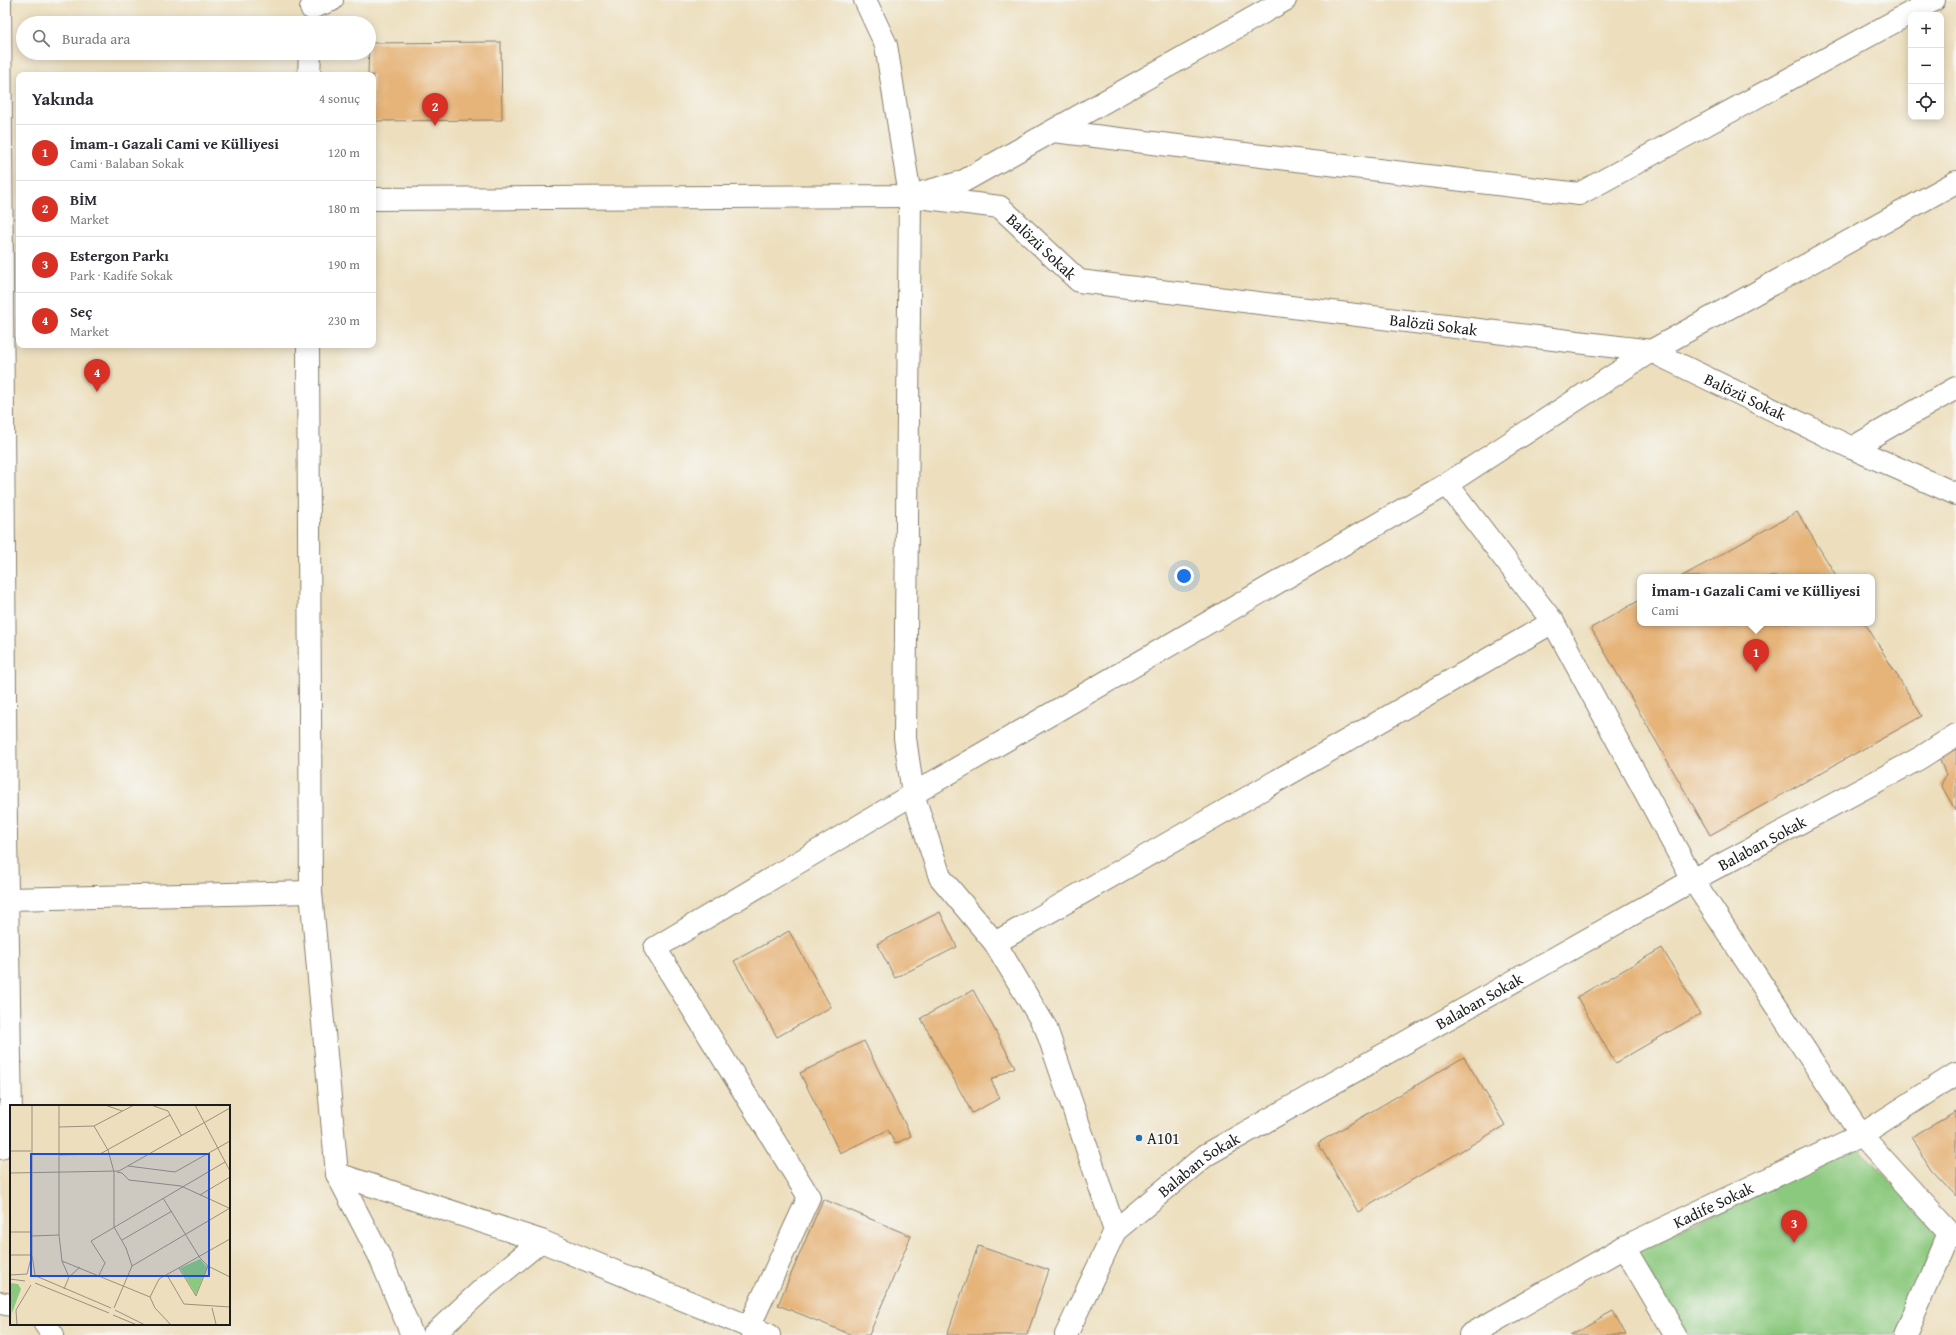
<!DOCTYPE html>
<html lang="tr">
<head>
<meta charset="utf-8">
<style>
	body { margin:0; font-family:"Gentium Book Plus",serif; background:#f2f2f3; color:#2b2b33 }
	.controls { position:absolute; right:12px; top:12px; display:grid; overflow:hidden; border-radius:8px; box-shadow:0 2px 10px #0003 }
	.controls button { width:36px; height:36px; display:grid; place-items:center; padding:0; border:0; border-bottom:1px solid #e1e1e2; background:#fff; color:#2b2b33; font:20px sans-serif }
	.you { position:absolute; left:1184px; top:576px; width:14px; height:14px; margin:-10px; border:3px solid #fff; border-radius:50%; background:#1a73e8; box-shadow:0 0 0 6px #1a73e833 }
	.badge { display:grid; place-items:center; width:26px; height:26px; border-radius:50%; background:#d93025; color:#fff; font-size:13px; font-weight:700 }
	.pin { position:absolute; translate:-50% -33px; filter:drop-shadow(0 1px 2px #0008) }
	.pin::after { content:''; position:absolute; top:21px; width:14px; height:12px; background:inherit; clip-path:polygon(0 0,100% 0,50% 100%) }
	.popup { position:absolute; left:1637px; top:574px; width:238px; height:52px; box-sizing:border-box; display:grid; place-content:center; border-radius:8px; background:#fff; filter:drop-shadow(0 1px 3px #0005); font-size:13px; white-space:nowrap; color:#7c7c81 }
	.popup b { font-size:15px; color:#2b2b33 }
	.popup::after { content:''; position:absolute; left:50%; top:100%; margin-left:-8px; border:8px solid transparent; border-top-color:#fff }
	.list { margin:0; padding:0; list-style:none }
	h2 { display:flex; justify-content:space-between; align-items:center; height:52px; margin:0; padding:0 16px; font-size:17px }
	h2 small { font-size:13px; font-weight:400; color:#7c7c81 }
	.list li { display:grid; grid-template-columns:26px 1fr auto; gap:12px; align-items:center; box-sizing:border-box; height:56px; padding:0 16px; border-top:1px solid #e1e1e2 }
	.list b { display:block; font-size:15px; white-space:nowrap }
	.list p { margin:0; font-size:13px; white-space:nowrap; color:#7c7c81 }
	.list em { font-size:13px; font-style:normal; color:#7c7c81 }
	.icon { flex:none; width:22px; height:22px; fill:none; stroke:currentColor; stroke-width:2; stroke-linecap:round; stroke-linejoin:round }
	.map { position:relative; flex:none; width:1956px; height:1335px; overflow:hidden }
	.search { position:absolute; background:#fff; box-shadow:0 2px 10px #0003; left:16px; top:16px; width:360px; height:44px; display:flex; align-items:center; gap:10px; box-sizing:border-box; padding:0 14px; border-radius:22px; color:#7c7c81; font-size:15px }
	.panel { position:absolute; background:#fff; box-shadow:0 2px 10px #0003; left:16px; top:72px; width:360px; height:276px; border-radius:8px }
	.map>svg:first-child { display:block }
	.green { fill:#8bc97e; stroke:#54724d }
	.building { fill:#e6b479 }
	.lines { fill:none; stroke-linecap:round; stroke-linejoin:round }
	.minor-casing { stroke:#847e6d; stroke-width:24 }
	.minor { stroke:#fff; stroke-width:22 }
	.poi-dot { fill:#1f6fb2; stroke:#f6f6f2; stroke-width:1.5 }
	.labels { text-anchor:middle; stroke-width:4; stroke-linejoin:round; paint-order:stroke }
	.street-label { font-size:16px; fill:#1c1c1c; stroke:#f6f6f2 }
	.poi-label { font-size:16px; fill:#1c1c1c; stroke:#f6f6f2; text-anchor:start }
	.inset-road { fill:none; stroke:#99917d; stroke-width:1 }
	.view { fill:#1d4ed8; fill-opacity:0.15; stroke:#1d4ed8; stroke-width:2 }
	.inset-edge { fill:none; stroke:#1c1c1c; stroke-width:2 }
</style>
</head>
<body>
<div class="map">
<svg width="1956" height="1335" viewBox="0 0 1956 1335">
	<rect width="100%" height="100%" fill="#f6f6f2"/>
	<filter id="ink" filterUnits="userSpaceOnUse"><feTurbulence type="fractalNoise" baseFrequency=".025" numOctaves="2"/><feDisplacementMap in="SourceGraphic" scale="8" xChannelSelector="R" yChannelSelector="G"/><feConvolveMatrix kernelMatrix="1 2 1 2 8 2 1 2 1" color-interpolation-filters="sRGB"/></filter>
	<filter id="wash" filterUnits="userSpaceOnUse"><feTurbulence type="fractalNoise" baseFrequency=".012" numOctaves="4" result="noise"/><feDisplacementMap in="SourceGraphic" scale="16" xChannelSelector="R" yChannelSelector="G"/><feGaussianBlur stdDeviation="0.9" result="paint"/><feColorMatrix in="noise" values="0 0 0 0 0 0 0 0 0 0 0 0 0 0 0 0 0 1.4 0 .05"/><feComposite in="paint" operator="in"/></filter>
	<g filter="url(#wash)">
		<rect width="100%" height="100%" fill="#eddfbe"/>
		<path class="green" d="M1857,1146l82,88 -43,101h-211l-49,-84z"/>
		<g id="blocks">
			<path class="building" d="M501,42l1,78 -129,1v-46h-5l1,-32z
				M1797,512l40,65h-156z
				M1640,600v23h225l57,93 -212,119 -119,-207z
				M1956,749v62l-15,-26 5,-10 -7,-17z
				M940,912l17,35 -62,31 -18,-34z
				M789,931l42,76 -54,30 -43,-76z
				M1662,948l38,66 -85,49 -38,-66z
				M973,990l42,77 -24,13 9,18 -28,15 -51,-95z
				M864,1041l47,95 -16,8 -7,-14 -48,23 -40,-80z
				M1464,1057l41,68 -147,87 -40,-69z
				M1956,1112v84l-25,-27 -20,-32z
				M823,1199l88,37 -42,99h-17l-74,-30z
				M978,1246l71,24 -22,65h-80z
				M1613,1311l13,24h-57z"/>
		</g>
	</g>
	<g filter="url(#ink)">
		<use href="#blocks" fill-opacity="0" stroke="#847e6d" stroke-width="1"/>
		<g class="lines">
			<defs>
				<g id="minor">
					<path d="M0,0l6,836 5,278"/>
					<path d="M865,0l21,45 24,151 -5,542 8,56 27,83 55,66 51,85 69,203"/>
					<path d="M311,8l21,-8"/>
					<path d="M309,75l1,-22"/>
					<path d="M1053,131l526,63 355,-194"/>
					<path id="s1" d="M910,196l90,11 79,74 572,70 201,97 104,46"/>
					<path d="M373,199l537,-3 52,-14 323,-182"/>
					<path d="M308,345l3,547 26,282 43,83 32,78"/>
					<path d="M1852,448l104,-60"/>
					<path d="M1447,484l106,138 140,258 168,255 88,97 7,4"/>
					<path d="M8,899l303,-7"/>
					<path d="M995,943l558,-321"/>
					<path d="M0,1148l10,-40"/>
					<path d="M337,1174l204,67 228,94"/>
					<path d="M1624,1247l52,88"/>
					<path d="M0,1303l11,2"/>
					<path d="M45,1324l8,11"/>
					<path d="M749,1327l60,-130 -154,-249 258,-154 534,-310 204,-133 305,-169"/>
					<path d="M433,1335l53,-49 55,-45"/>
					<path id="s2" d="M1066,1335l49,-104 91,-76 487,-275 227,-122 36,-23"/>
					<path id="s3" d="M1470,1335l154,-88 237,-112 95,-61"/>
					<path d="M1905,1335l44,-103"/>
				</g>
			</defs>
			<use href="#minor" class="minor-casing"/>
			<use href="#minor" class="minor"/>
		</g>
	</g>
	<circle class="poi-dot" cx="1139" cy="1138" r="4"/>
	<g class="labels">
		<g class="street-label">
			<text dy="6" stroke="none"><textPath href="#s1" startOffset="148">Balözü Sokak</textPath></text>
			<text dy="6" stroke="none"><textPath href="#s1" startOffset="556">Balözü Sokak</textPath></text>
			<text dy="6" stroke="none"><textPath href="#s1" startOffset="880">Balözü Sokak</textPath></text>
			<text dy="6" stroke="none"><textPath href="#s2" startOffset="871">Balaban Sokak</textPath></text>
			<text dy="6" stroke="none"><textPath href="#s2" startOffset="547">Balaban Sokak</textPath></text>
			<text dy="6" stroke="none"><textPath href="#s2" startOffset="222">Balaban Sokak</textPath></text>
			<text dy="6" stroke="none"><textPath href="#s3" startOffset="276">Kadife Sokak</textPath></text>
		</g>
		<g class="poi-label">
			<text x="1147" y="1144">A101</text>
		</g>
	</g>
	<g transform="translate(10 1105)">
		<rect width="220" height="220" fill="#eddfbe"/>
		<path d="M190,154l7,8 -11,28 -16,-27zM0,178l8,1 3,5 -9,24v7z" fill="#8bc97e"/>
		<path class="inset-road" d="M22,0v150l3,20M49,0v130l3,26 7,16M95,0l17,6M141,0l17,6 13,24M185,0l35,66M84,21l40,-21M49,22l35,-1 14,24 6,22v55l12,21 6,18M0,46h21M49,50l41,-1 70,-39M118,61l47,6 55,-31M107,67l5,1 7,7 52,6 48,22M0,68l109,-2 111,-63M190,90l30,-18M153,93l37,60 8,8 22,11M0,127h22M22,131l27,-1M112,135l50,-29M0,150h22M52,156l88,36 5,11 16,17M169,163l17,28 12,-30M17,169l4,-16M0,170l17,-1M89,170l6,-12 -14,-22 134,-79M157,170l17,29 46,3M26,171l75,32M0,174l15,2M25,178l74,30M54,184l5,-12 11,-10M140,192l9,-18 71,-40M104,203l18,-42 98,-58M202,203l4,16M105,205l30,15M103,210l24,10M7,220l-1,-15 15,-25"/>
		<path class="view" d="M21,49h178v122h-178z"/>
		<rect width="220" height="220" class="inset-edge"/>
	</g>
</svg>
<div class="controls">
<button>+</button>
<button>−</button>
<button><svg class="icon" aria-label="locate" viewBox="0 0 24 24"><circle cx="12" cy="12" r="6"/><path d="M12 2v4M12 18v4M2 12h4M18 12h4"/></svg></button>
</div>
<div class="you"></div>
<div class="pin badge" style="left:1756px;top:672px">1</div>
<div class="popup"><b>İmam-ı Gazali Cami ve Külliyesi</b>Cami</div>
<div class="pin badge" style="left:435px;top:126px">2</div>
<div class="pin badge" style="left:1794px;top:1243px">3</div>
<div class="pin badge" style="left:97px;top:392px">4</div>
<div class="search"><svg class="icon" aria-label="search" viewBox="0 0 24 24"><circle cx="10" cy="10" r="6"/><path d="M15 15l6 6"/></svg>Burada ara</div>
<section class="panel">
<h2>Yakında<small>4 sonuç</small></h2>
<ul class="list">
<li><span class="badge">1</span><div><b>İmam-ı Gazali Cami ve Külliyesi</b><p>Cami · Balaban Sokak</p></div><em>120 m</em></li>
<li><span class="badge">2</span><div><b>BİM</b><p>Market</p></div><em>180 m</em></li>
<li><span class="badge">3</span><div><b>Estergon Parkı</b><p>Park · Kadife Sokak</p></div><em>190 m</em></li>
<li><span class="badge">4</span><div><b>Seç</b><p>Market</p></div><em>230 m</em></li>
</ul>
</section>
</div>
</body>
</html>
